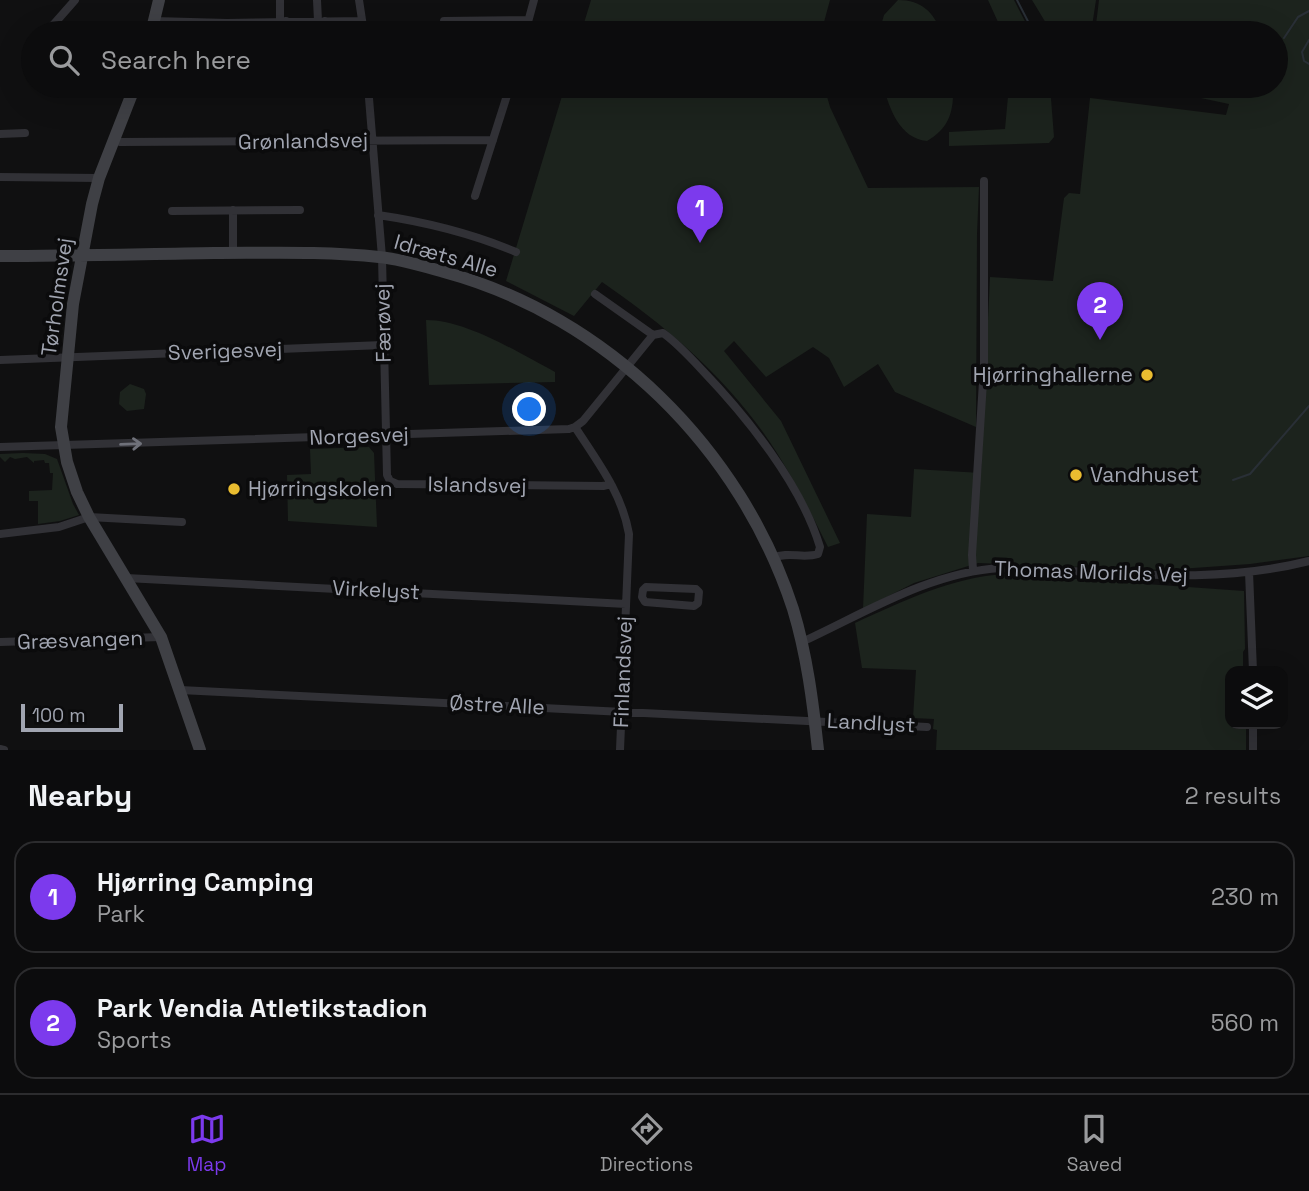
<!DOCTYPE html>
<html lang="en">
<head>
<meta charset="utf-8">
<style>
	body { margin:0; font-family:"Space Grotesk",sans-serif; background:#1a1a1b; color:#f1f3f6 }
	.controls { position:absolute; right:21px; bottom:21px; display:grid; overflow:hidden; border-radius:14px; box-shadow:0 7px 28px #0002 }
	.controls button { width:63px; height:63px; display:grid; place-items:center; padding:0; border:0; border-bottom:2px solid #2c2c2e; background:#0c0c0d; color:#f1f3f6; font:35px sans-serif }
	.scale { position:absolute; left:21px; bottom:18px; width:102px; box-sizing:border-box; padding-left:7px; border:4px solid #a1a5b1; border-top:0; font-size:19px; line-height:24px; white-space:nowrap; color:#a1a5b1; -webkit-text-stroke:5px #0b0b0c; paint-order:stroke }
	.you { position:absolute; left:530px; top:410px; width:24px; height:24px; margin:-18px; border:5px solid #fff; border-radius:50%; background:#1a73e8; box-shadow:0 0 0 10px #1a73e833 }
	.badge { display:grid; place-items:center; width:46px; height:46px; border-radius:50%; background:#7c3aed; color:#fff; font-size:23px; font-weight:700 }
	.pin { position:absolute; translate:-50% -58px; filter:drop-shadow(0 2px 4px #0008) }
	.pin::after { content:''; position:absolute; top:37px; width:24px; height:21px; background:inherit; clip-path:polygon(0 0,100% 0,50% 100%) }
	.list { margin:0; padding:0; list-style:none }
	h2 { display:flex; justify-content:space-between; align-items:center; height:91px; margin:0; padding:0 28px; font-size:30px }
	h2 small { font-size:23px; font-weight:400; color:#9a9b9d }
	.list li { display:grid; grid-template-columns:46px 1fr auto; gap:21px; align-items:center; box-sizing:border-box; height:112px; margin:0 14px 14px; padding:0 14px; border:2px solid #2c2c2e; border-radius:21px }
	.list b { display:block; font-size:26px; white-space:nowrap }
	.list p { margin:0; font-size:23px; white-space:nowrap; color:#9a9b9d }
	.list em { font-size:23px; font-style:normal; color:#9a9b9d }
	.icon { flex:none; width:38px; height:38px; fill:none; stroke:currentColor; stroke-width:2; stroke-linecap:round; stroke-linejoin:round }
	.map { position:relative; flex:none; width:1309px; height:750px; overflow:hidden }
	.search { position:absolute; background:#0c0c0d; box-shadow:0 7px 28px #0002; left:21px; right:21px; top:21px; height:77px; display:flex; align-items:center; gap:18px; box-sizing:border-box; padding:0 24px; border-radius:38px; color:#9a9b9d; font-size:26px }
	.sheet { height:343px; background:#0c0c0d }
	nav { display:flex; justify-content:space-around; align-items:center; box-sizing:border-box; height:98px; border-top:2px solid #2c2c2e; background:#0c0c0d; font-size:19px; color:#9a9b9d }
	nav a { display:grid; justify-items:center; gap:4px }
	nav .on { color:#7c3aed }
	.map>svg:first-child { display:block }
	.green { fill:#1c231d }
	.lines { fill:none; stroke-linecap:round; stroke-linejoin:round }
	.stream { stroke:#292f36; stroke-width:2 }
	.street { stroke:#313136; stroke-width:8 }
	.secondary { stroke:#3f4045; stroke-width:12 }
	.oneway { stroke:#6f717a }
	.poi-dot { fill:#e9bc30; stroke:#0b0b0c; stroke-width:2.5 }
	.labels { text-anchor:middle; stroke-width:7; stroke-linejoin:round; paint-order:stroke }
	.street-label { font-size:21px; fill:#a1a5b1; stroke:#0b0b0c }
	.poi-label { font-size:21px; fill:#a1a5b1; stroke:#0b0b0c; text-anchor:start }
</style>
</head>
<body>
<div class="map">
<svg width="1309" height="750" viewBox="0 0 1309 750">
	<rect width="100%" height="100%" fill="#101011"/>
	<path class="green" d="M591,0h239l-9,33h-240z
		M898,0c24,0 35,12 44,33h-63l5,-18z
		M988,0h26l17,33h-28z
		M1032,0h64l-5,33h-39z
		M1099,0h210v556l-59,8 -85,6 -187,-7 -64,20 -51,26 4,-95 44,3 3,-48 67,4 9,-196 63,4 11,-83 5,-5 11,1 10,-96 136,17 3,-11 -84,-18h131v-53h-181z
		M565,86h259l6,21 38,81 111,-1 -2,47 -1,193 -81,-35 -17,-28 -34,23 -15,-29 -16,-11 -47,30 -32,-36 -10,10 57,70 59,122 -12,4c-16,-32 -32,-64 -51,-94 -44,-70 -108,-125 -175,-171l-28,34 -68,-35z
		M883,86h70c1,26 -4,42 -26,55 -28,-3 -37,-32 -44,-55z
		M1009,86h41l4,51 -5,6 -100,3v-14l56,-3z
		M426,320c41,0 93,33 129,52v10l-126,3z
		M130,384l14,5 2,5 -2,15 -17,2 -8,-7 1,-12z
		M369,447l5,6 3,74 -89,-6 -1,-46 24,-1 -1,-25z
		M23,453l22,1 12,5 16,45 6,11 -19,6 -22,3v-23h-9v-10l23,-1 1,-17h-3l-1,-10h-4l-1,-3 -10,1v2l-7,-6 -12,2 -5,-2 -5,5 -5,-5v-3z
		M1004,574l240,17 1,58 -2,3v19h-13v53h16v26h-310l1,-20 -4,-1 1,-10 -21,-1 3,-48 -54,-2 -7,-45c48,-22 95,-45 149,-49z"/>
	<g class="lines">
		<path class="stream" d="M1017,0l17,33
			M1284,38l14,-21 11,-6
			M1309,40l-7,12 2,9 5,3
			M1276,51l3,-5
			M1233,480l17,-6 59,-68"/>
		<path class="street" d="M280,0v22
			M317,0l1,21
			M359,0l5,33
			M154,21l73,2 135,-2
			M286,21l1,12
			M325,21l1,12
			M444,21l84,-1
			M46,33l29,-33
			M525,33l9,-33
			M32,48l1,-1
			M368,86l14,171 5,218 3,6 7,3 206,2 8,-2
			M0,134l25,-1
			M114,140l6,2 373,-2
			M0,177l99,1
			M475,196l35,-110
			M233,210v43
			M172,211l128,-1
			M378,215c48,7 93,18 138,37
			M595,294l58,41
			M0,360l383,-15
			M575,427c22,34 47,66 54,107l-9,216
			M0,447l569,-18 6,-2 8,-6 70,-86 10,-2c14,10 27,24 39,37 45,47 99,114 118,177l-2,7c-15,5 -30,-3 -45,4
			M0,534l59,-7 30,-10 93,5
			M973,570l-1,-15 12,-189v-185
			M1249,572l4,99
			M126,578l500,26
			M646,587l50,2 3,3 -1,11 -4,3 -49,-4 -3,-5 1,-7z
			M0,642l161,-5
			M802,642c63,-29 128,-70 199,-74 103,2 206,19 308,-7
			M180,690l747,37
			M1253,724v26
			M0,749l4,1"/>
		<path class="secondary" d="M151,33l8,-33
			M135,86l-36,92 -7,26 -19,100 -12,123 6,35 10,30 12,25 72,120 39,113
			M0,256c72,0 143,-2 214,-3 55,0 111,-2 165,4 22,2 44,9 65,15 163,44 297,177 349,337 14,46 20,94 25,141"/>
	</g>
	<defs><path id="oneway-shaft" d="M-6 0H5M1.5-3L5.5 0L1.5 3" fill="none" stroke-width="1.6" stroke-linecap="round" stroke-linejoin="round" transform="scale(1.75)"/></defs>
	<use class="oneway" href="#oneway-shaft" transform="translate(131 444) rotate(-2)"/>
	<g class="poi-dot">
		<circle cx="1147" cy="375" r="7"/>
		<circle cx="1076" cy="475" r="7"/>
		<circle cx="234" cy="489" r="7"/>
	</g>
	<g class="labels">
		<g class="street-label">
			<text transform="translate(303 141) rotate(-1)" y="7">Grønlandsvej</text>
			<text transform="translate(446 256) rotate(16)" y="7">Idræts Alle</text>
			<text transform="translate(57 297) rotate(-82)" y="7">Tørholmsvej</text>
			<text transform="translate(383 323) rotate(-91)" y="7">Færøvej</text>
			<text transform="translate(225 351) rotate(-2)" y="7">Sverigesvej</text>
			<text transform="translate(359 436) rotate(-2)" y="7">Norgesvej</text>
			<text transform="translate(477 485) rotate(1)" y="7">Islandsvej</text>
			<text transform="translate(1091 572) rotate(2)" y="7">Thomas Morilds Vej</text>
			<text transform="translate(376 590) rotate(3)" y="7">Virkelyst</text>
			<text transform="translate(80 640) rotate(-2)" y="7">Græsvangen</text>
			<text transform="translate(623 672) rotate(-88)" y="7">Finlandsvej</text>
			<text transform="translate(497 705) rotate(3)" y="7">Østre Alle</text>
			<text transform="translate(871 723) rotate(3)" y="7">Landlyst</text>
		</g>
		<g class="poi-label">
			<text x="1133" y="382" text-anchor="end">Hjørringhallerne</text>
			<text x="1090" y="482">Vandhuset</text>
			<text x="248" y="496">Hjørringskolen</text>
		</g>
	</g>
</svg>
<div class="controls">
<button><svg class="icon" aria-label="layers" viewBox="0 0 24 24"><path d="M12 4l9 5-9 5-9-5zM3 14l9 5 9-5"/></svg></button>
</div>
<div class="scale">100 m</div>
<div class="you"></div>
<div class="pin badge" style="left:700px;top:243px">1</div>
<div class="pin badge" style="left:1100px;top:340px">2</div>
<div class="search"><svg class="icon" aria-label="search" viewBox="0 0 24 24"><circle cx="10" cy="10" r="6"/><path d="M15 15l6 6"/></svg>Search here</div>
</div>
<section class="sheet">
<h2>Nearby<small>2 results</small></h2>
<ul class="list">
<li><span class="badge">1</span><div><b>Hjørring Camping</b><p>Park</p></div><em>230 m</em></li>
<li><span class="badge">2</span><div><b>Park Vendia Atletikstadion</b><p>Sports</p></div><em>560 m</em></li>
</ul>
</section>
<nav>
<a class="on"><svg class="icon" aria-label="map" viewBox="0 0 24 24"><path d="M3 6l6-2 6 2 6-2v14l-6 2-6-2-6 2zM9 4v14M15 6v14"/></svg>Map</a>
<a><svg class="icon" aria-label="directions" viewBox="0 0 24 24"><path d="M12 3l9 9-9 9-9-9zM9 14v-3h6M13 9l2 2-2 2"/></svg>Directions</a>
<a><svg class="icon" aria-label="saved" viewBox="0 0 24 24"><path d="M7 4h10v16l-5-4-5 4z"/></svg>Saved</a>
</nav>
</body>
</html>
